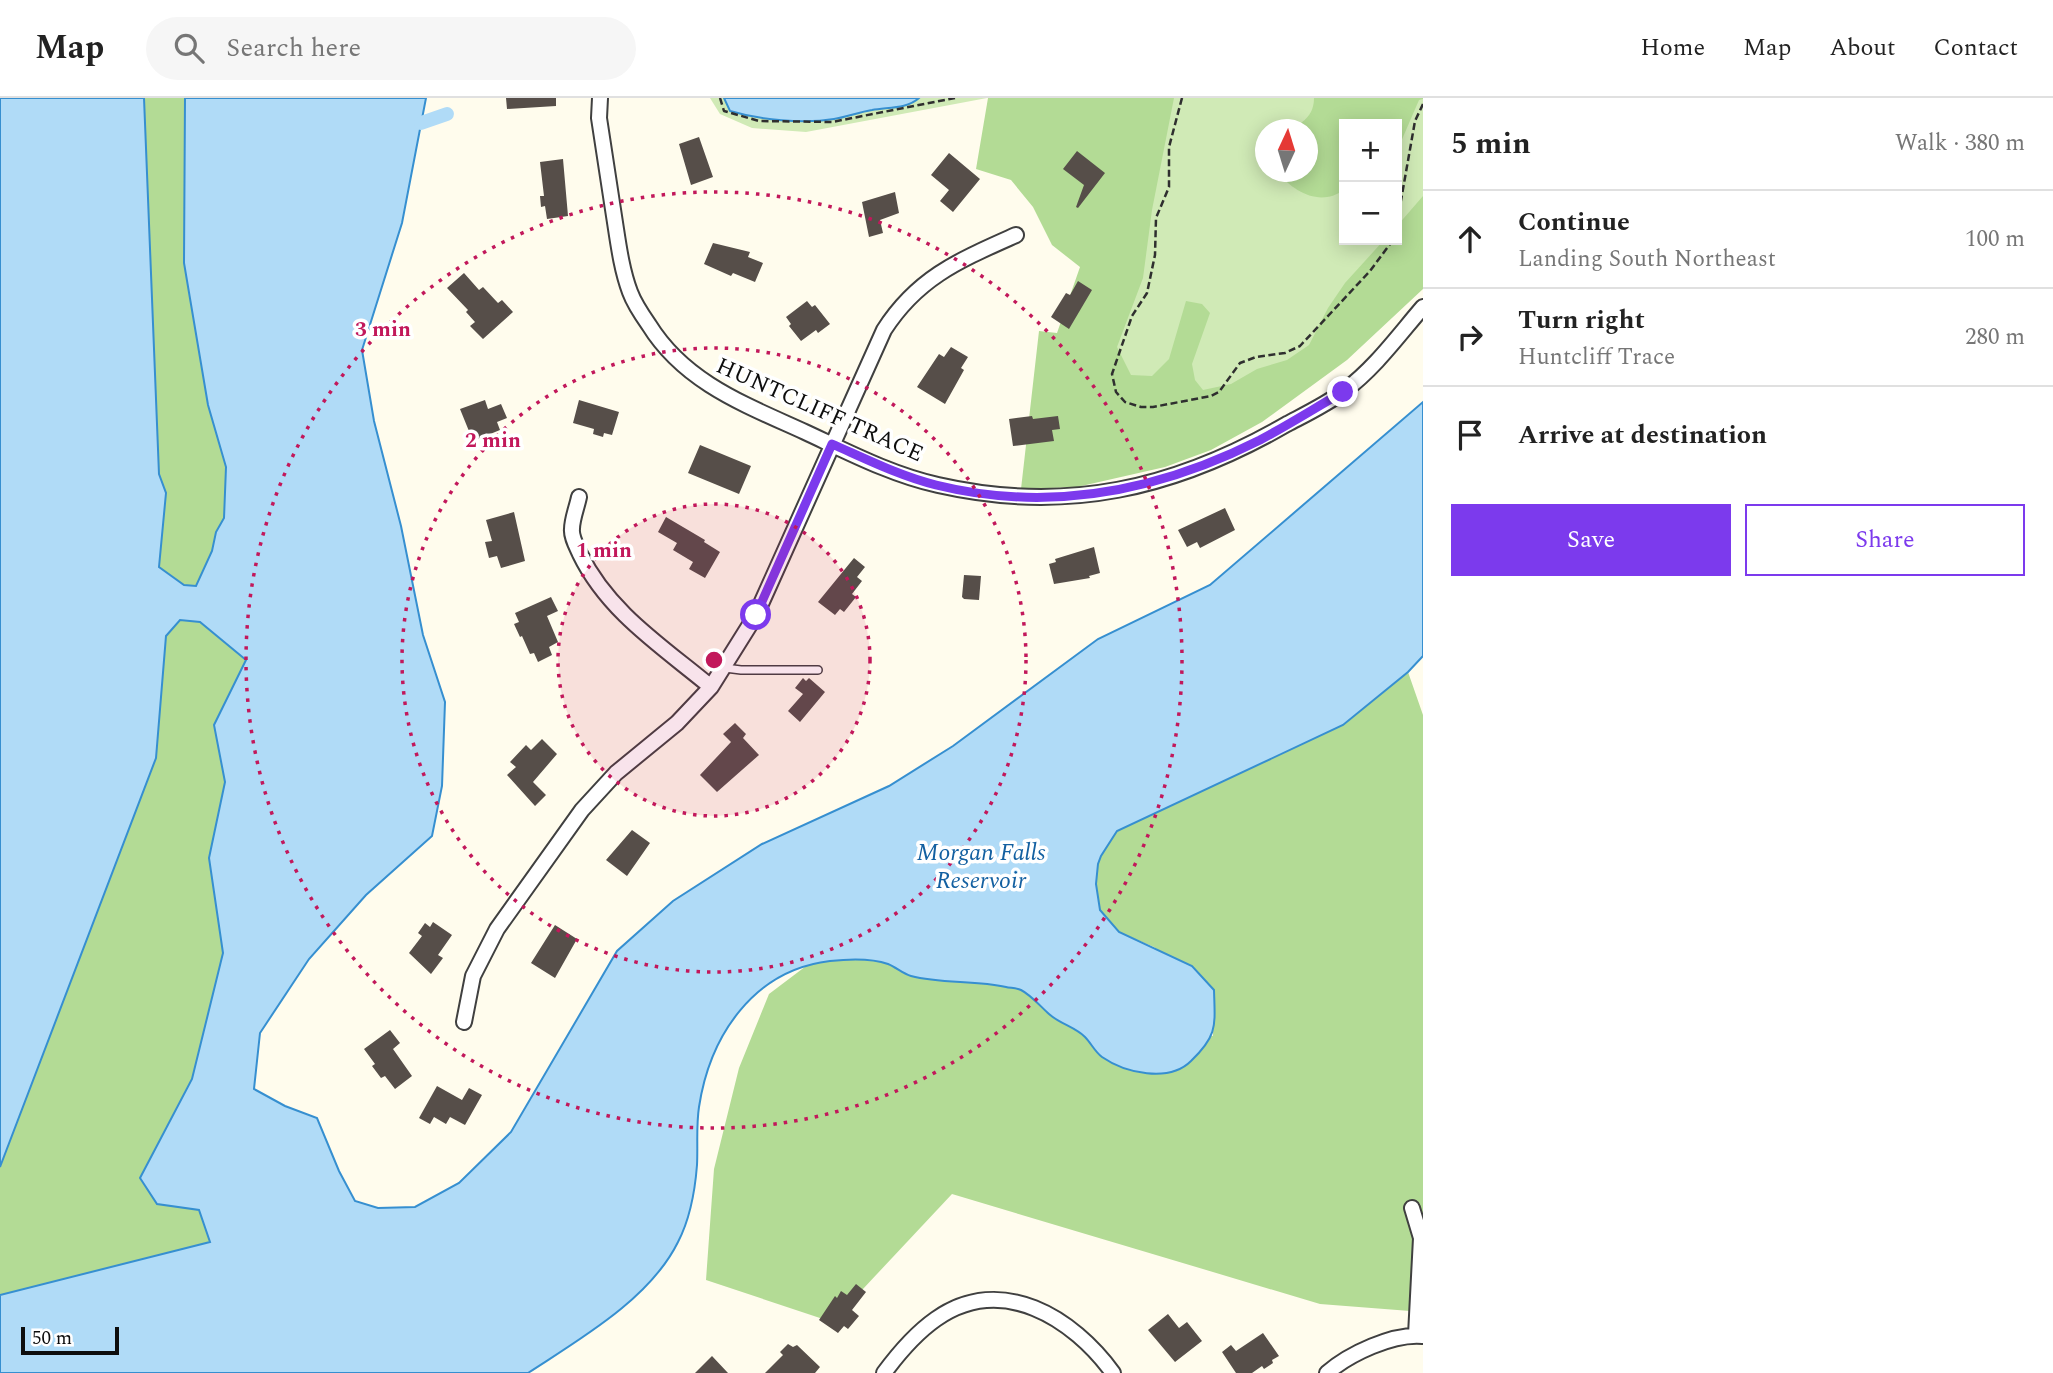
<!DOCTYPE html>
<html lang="en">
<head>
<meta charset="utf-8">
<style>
	body { margin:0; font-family:Spectral,serif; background:#f6f6f6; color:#222 }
	.controls { position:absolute; right:21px; top:21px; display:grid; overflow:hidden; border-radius:0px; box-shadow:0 4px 18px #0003 }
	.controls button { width:63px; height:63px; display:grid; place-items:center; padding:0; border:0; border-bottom:2px solid #e0e0e0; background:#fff; color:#222; font:35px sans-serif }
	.compass { position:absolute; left:1255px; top:21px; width:63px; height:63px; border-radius:50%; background:#fff; box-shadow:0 4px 18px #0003; rotate:4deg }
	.scale { position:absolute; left:21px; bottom:18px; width:98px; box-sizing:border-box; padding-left:7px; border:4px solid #0d0d0d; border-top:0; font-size:19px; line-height:24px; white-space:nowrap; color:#0d0d0d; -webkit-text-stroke:5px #fff; paint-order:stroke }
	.stop { position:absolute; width:21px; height:21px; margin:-16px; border:5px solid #7c3aed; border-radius:50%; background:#fff }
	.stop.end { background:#7c3aed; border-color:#fff; box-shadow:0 2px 7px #0008 }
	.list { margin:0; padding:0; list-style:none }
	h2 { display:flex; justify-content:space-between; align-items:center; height:91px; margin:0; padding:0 28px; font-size:30px }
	h2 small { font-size:23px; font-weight:400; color:#767676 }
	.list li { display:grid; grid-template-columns:46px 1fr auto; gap:21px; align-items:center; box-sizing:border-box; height:98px; padding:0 28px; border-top:2px solid #e0e0e0 }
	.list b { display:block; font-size:26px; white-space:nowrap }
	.list p { margin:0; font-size:23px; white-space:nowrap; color:#767676 }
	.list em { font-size:23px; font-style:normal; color:#767676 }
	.actions { display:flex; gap:14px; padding:21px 28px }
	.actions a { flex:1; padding:16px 0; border:2px solid #7c3aed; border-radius:0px; text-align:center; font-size:24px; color:#7c3aed }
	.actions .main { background:#7c3aed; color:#fff }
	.icon { flex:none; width:38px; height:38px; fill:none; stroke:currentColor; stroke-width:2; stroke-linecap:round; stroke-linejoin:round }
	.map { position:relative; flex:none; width:1423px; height:1275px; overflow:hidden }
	header { display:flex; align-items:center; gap:42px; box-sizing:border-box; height:98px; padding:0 35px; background:#fff; border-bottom:2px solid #e0e0e0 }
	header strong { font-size:33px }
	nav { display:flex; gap:38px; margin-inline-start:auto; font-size:24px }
	.search { width:490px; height:63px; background:#f6f6f6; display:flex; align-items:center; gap:18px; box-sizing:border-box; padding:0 24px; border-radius:38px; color:#767676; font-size:26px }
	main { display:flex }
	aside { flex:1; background:#fff }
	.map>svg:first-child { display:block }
	.green { fill:#d0eab6; fill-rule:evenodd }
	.forest { fill:#b3db95 }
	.water { fill:#b0dbf7; stroke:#368fd0; stroke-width:2 }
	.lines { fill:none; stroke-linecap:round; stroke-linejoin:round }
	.canal { stroke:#b0dbf7; stroke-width:14 }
	.building { fill:#564e49 }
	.service-casing { stroke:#404040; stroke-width:10 }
	.minor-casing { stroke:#404040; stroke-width:18 }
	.path { stroke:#2f2f2f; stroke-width:2.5; stroke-dasharray:7 3.5; stroke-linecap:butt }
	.service { stroke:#fff; stroke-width:7 }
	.minor { stroke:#fff; stroke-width:14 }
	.route { stroke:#7c3aed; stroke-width:9 }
	.ring { fill:none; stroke:#c2185b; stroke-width:3.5; stroke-dasharray:3.5 7 }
	.labels { text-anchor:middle; stroke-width:7; stroke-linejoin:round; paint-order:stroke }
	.street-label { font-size:23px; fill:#0d0d0d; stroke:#fff }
	.water-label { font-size:24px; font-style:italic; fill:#1360a1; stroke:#fff }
	.centre { fill:#c2185b; stroke:#fff; stroke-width:3.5 }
	.ring-label { font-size:21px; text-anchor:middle; font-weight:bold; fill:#c2185b; stroke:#fff; stroke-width:7; stroke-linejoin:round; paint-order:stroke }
</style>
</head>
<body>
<header>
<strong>Map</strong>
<div class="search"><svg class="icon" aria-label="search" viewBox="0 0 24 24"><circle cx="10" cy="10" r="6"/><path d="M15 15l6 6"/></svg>Search here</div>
<nav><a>Home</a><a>Map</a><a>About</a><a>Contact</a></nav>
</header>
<main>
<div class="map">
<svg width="1423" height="1275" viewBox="0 0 1423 1275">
	<rect width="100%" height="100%" fill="#fffced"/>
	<path class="green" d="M710,0h277l-181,34 -54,-4 -32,-14z
		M1028,0h395v165l-115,92 -95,47 -79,11zM1344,26h53v116h-53zM1266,32h42v42h-42z"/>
	<path class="forest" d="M144,0h41l-1,165 24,142 18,62 -2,51 -8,14 -4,19 -16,35 -12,-1 -26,-18 8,-74 -7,-19z
		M988,0h186l-22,112 -9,68 -26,69 14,28 21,1 17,-17 17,-58 16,3 8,9 -18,51 3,16 8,10 28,-6 26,-15 30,-9 22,-15 19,-37 17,-25 39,-43h13v-14l26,-30v93l-76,71 -85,62 -51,28 -46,17 -88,20 -56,2 18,-158 18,2 23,-66 -28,-22 -19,-38 -22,-27 -35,-11z
		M1314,0h109v1l-4,1 -22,51v-27h-53v66c-24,17 -50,2 -67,-18h31v-42l-16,-1c13,-8 22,-15 22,-31z
		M180,522l20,2 46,38 -32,65 11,57 -16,76 14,95 -31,126 -52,99 17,26 42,6 11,32 -210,53v-128l156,-409 10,-122z
		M1408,574l15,43v597l-103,-8 -368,-110 -120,128 -126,-42 8,-111 25,-101 30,-74 53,-40 120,9 271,73 1,-46 -60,-43 -35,-15 -19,-22 -4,-26 2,-20 3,-8 16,-25 226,-106z"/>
	<path class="water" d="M0,0h144l15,376 7,19 -7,74 25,18 12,1 16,-35 4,-19 8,-14 2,-51 -18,-62 -24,-142 1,-165h241l-24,125 -40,127 12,71 27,105 22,109 22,67 -3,84 -10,50 -66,59 -57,64 -49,74 -6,56 31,17 32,12 22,53 16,30 23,7 37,-1 44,-24 52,-51 106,-181 56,-50 89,-57 127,-58 64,-40 145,-107 112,-54 213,-183v254l-15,16 -65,53 -226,106 -16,25 -3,8 -2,20 4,26 19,22 73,34 22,24c1,36 4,45 -23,71 -22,22 -66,12 -89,-4 -7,-5 -11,-14 -17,-20 -10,-10 -25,-13 -36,-23 -8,-7 -18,-19 -28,-24 -4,-2 -11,-2 -15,-3 -31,-7 -65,-3 -95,-11 -8,-2 -15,-9 -23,-12 -17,-6 -40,-5 -58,-3 -76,9 -120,74 -131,146 -3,19 -1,39 -2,58 -2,26 -7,54 -19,77 -28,57 -98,97 -150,131h-528v-78l210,-53 -11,-32 -42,-6 -17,-26 52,-99 31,-126 -14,-95 16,-76 -11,-57 32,-65 -46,-38 -20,-2 -14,16 -10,122 -156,409z
		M724,0h195c-12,11 -31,9 -47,12 -13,2 -25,7 -38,9 -31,5 -74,1 -104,-8z"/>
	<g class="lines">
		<path class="canal" d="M421,25l26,-9"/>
	</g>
	<path class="building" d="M506,0h50v8l-49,3z
		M699,39l14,40 -22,8 -12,-41z
		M1077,53l28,22 -27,35 -2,-1 8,-22 -21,-16z
		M949,55l31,26 -27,33 -13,-11 9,-11 -18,-15z
		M563,61l5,57 -21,3 -2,-13 -4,1 -1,-11h4l-4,-34z
		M895,94l4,21 -19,7 3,13 -14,4 -7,-35z
		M713,145l37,9 -2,5 15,6 -8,19 -22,-9 -2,3 -27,-12z
		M464,175l15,17 4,-3 15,16 4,-3 11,12 -30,27 -13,-13 5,-4 -9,-10 2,-2 -21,-22z
		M1078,183l14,9 -23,39 -18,-12 15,-24 4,2z
		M807,203l5,6 3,-2 15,19 -12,9 -2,-3 -15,11 -12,-15 2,-2 -5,-7z
		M951,249l17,10 -7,11 3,2 -19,34 -28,-17 22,-33 5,3z
		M485,302l3,9 13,-5 6,14 -10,4 3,8 -27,11 -13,-32z
		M579,302l40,12 -7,23 -8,-2 -1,4 -10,-3 1,-5 -21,-6z
		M1032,318l1,3 25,-3 2,13 -8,1 2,11 -41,5 -4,-27z
		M700,347l51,21 -12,28 -51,-21z
		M1225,410l10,22 -35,18 -3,-6 -10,5 -9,-17z
		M514,414l11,49 -24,7 -4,-12 -8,2 -4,-16 7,-1 -6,-21z
		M666,419l39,23 -1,2 16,10 -15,26 -16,-9 4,-7 -20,-12 4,-7 -19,-11z
		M1094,449l6,26 -11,3 1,2 -36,6 -5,-20 7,-2 -1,-3z
		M854,460l11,9 -8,10 5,4 -10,13 4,3 -12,15 -4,-3 -5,6 -17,-13z
		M964,477l17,1 -2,24 -15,-1 -2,-2z
		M551,499l7,14 -11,5 11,26 -9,5 3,8 -14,7 -4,-9 -4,1 -8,-18 -2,1 -6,-13 5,-2 -4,-9z
		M803,580l3,3 3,-3 16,14 -25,30 -12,-11 15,-17 -8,-6z
		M735,625l11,11 -3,4 16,17 -42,37 -17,-17 31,-33 -8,-8z
		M542,641l15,15 -24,28 13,13 -11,11 -28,-31 9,-8 -6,-5 16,-17 5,5z
		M632,732l18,13 -23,33 -21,-16z
		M433,824l19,13 -14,20 5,3 -12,16 -22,-21 13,-17 -4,-3 7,-10 5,4z
		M555,827l22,14 -22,39 -24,-15z
		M390,932l10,13 -7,6 19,27 -17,13 -10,-13 -4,2 -9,-12 3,-2 -11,-15z
		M437,988l25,14 7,-12 13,7 -17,30 -15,-8 -4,7 -12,-7 -4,7 -11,-6z
		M856,1186l10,8 -14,18 7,6 -11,13 -4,-3 -6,7 -19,-13 16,-24 2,2 4,-7 6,4z
		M1168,1216l11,14 8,-6 15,19 -27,21 -27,-32z
		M1263,1235l16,23 -7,4 1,3 -9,6 -2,-3 -10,7h-16l-14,-21 9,-7 5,6z
		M788,1246l5,3 4,-2 23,22 -5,6h-50l18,-18 -3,-3z
		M712,1258l16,17h-33z"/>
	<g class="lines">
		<defs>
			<path id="service" d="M725,570l16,2h77"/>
			<path id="minor" d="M600,0l-1,20c5,33 10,66 15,98 4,25 7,52 16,76 4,11 12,23 19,33 36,58 97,80 156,107 43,20 87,43 133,53 128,29 236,4 349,-61 19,-10 40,-20 57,-33 31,-23 54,-55 79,-84
				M579,399c-2,10 -7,22 -7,32 -1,8 5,18 8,25 28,58 83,93 131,133
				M464,924l9,-46 24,-47 85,-119 34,-37 61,-50 34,-36 45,-72 128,-285c34,-53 76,-70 132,-95
				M1412,1110l9,30 -5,97
				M884,1275c14,-19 32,-40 52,-54 66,-46 137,-1 177,54
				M1327,1275c22,-19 66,-40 96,-37"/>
		</defs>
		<use href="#service" class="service-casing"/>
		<use href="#minor" class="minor-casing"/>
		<path class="path" d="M720,0l4,13 35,10 73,1 123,-24
			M1182,0l-13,49v40l-13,31 -1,37 -8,38 -15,23 -20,58 4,18 9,10 16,5h12l58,-11 8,-4 21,-29 16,-6 29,-4 15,-7 70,-75 23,-31
			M1397,125l18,-102 8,-17"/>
		<use href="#service" class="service"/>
		<use href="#minor" class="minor"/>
	</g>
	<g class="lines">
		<path class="route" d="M756,517l76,-171c34,15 68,32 104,41 113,28 221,7 324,-45 28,-15 55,-32 83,-48"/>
	</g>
	<circle cx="714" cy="562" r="156" fill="#c2185b" fill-opacity=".12"/>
	<g class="ring">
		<circle cx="714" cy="562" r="156"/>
		<circle cx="714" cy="562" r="312"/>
		<circle cx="714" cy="562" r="468"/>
	</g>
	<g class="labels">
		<g class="street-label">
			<text transform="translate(820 311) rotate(24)" y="8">HUNTCLIFF TRACE</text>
		</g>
		<g class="water-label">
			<text x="981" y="762">Morgan Falls<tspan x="981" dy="28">Reservoir</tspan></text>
		</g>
	</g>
	<circle cx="714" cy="562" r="10" class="centre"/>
	<g class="ring-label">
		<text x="383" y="238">3 min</text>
		<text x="493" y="349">2 min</text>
		<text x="604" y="459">1 min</text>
	</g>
</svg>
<div class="controls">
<button>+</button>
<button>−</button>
</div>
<svg class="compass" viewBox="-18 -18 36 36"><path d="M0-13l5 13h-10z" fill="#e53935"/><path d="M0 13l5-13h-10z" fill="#767676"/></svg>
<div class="scale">50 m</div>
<div class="stop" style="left:756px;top:517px"></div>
<div class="stop end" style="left:1343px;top:294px"></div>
</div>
<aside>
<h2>5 min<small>Walk · 380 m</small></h2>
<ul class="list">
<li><svg class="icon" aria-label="ahead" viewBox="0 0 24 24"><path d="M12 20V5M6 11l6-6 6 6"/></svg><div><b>Continue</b><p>Landing South Northeast</p></div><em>100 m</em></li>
<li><svg class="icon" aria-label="right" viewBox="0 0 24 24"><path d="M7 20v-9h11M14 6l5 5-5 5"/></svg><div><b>Turn right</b><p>Huntcliff Trace</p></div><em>280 m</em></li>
<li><svg class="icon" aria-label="arrive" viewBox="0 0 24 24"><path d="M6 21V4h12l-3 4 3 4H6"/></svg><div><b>Arrive at destination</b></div></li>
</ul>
<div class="actions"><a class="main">Save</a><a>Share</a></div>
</aside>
</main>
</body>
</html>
